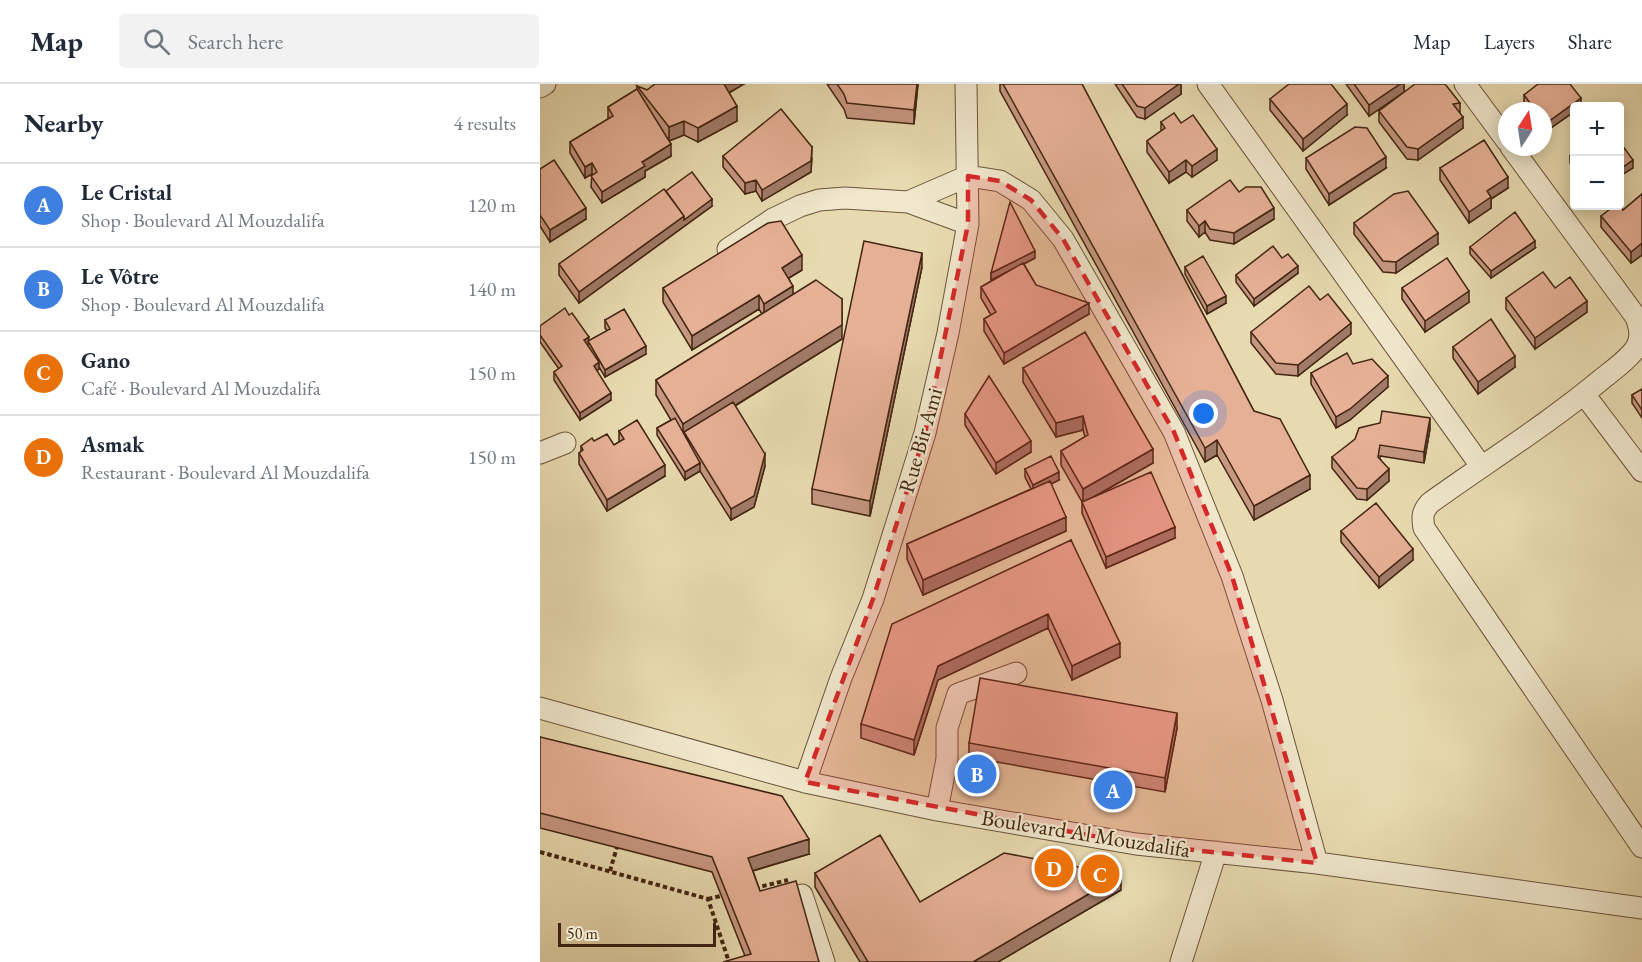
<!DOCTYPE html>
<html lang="en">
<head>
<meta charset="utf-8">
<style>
	body { margin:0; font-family:"EB Garamond",serif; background:#f2f2f3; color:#1f2937 }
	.controls { position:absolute; right:18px; top:18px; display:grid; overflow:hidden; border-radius:6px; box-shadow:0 3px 15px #0003 }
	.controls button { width:54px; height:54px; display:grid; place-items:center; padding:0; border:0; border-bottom:2px solid #e0e1e3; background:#fff; color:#1f2937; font:30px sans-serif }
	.compass { position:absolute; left:958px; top:18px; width:54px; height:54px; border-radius:50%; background:#fff; box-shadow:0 3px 15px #0003; rotate:12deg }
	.scale { position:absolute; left:18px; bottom:15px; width:158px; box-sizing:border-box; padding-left:6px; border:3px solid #432612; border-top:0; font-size:16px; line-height:21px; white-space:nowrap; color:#432612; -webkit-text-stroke:4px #f0e7cc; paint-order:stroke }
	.you { position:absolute; left:664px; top:330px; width:21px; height:21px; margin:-15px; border:4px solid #fff; border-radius:50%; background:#1a73e8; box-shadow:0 0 0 9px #1a73e833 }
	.badge { display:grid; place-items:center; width:39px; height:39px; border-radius:50%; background:#1a73e8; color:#fff; font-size:20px; font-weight:700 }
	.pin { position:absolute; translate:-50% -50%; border:3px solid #fff; box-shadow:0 2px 6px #0006 }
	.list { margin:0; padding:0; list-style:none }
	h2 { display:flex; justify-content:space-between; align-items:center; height:78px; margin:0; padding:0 24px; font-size:26px }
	h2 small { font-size:20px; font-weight:400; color:#747a83 }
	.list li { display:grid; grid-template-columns:39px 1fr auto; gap:18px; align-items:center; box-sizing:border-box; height:84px; padding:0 24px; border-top:2px solid #e0e1e3 }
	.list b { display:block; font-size:22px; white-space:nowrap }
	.list p { margin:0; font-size:20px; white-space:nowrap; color:#747a83 }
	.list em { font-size:20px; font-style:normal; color:#747a83 }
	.icon { flex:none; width:33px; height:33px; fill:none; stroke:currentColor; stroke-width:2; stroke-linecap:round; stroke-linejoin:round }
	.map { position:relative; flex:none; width:1102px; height:878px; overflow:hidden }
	header { display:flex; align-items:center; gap:36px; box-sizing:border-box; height:84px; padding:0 30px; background:#fff; border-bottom:2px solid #e0e1e3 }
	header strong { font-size:28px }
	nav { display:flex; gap:33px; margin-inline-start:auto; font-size:21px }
	.search { width:420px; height:54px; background:#f2f2f3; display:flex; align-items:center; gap:15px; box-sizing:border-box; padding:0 21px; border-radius:6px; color:#747a83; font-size:22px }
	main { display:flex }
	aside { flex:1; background:#fff }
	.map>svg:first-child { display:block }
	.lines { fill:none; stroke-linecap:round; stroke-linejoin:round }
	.minor-casing { stroke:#6c533a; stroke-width:23 }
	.path { stroke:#432612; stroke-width:4; stroke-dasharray:4.5 3; stroke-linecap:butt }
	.minor { stroke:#f0e7cc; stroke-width:21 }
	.wall { fill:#c69781; stroke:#432612; stroke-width:1.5 }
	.shaded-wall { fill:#a17b69; stroke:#432612; stroke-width:1.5 }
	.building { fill:#e6b096; stroke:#432612; stroke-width:1.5 }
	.marked { fill:#d62828; fill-opacity:0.2; stroke:#d62828; stroke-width:4.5; stroke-dasharray:12 8; stroke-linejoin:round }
	.labels { text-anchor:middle; stroke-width:4.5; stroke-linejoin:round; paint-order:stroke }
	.street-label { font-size:22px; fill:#432612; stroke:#f0e7cc }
</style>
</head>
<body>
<header>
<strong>Map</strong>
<div class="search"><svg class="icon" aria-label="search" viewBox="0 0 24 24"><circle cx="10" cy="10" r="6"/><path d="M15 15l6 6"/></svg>Search here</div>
<nav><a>Map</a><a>Layers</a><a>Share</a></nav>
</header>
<main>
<aside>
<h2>Nearby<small>4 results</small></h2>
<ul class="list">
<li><span class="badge" style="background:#3f7fe0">A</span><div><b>Le Cristal</b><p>Shop · Boulevard Al Mouzdalifa</p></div><em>120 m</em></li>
<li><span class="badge" style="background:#3f7fe0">B</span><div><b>Le Vôtre</b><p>Shop · Boulevard Al Mouzdalifa</p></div><em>140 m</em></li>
<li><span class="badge" style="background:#e8710a">C</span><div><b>Gano</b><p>Café · Boulevard Al Mouzdalifa</p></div><em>150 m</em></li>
<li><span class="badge" style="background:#e8710a">D</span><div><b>Asmak</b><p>Restaurant · Boulevard Al Mouzdalifa</p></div><em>150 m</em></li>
</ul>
</aside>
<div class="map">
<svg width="1102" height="878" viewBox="0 0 1102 878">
	<rect width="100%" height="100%" fill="#e8dab0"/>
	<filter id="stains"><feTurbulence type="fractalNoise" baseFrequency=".00333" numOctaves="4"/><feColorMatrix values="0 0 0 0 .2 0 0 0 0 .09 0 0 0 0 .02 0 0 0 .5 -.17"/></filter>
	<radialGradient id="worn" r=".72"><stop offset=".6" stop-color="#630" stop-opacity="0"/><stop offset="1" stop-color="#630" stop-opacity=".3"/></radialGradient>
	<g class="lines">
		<defs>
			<path id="minor" d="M668,0l273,382
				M925,0l42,57
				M0,3l5,-3
				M971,63l125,170c4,11 6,21 0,31 -8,12 -23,22 -34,31 -54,45 -115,83 -172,124 -8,9 -8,14 -6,25l218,319
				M368,118l60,-26 32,5 31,19 32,39 111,193 58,144 40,124 45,163
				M188,165l45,-30 27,-13 19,-6 26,-2 63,4 60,22
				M1044,310l58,77
				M0,369l25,-10
				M0,624l265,74 132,28 199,34 181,19 325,45
				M265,698l36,-104 32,-79 52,-166 23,-100 20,-109 -2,-140
				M397,726l10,-51v-31l11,-34 58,-21
				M262,811l22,67
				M641,878l35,-110"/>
		</defs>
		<use href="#minor" class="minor-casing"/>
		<path class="path" d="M0,768l168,47 21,63
			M70,787l7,-24
			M215,804l33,-8
			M168,815l13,-3"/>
		<use href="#minor" class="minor"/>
	</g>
	<path class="wall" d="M114,0h90l-15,9 8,28 -39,21 -14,-7 -15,6 2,15 -26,15v6l-43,26 -11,-16 1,-13 -7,4 -15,-25v-11l38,-23v-12l29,-18v-3l10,4 7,-5z
		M287,0h91l-4,40 -67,-6 -3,-9z
		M460,0h82l172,327 56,78 -56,31 -37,-65 -12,7 -205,-371z
		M575,0h66v10l-36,25 -8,-2z
		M806,0h58v8l-35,24z
		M984,11l57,11h-6v5l-30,21 -2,-4v-17h-13l-6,-9z
		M730,15l77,16 -44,36 -33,-41z
		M920,19v10l3,15 -45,32 -11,-1 -28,-37v-11z
		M621,38l20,1 36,37 -25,17 -6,-5 -17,11 -22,-31v-11l14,-10z
		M1035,69v17l-5,-7v-7z
		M183,72l89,2 -1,14 -49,29 -6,-10 -11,3 -22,-27z
		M766,74l80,10 -57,37 -23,-36z
		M900,84l68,20 -17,11v9l-22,15 -29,-43z
		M0,85l46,50 -36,23 -10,-16z
		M126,107l46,15 -133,97 -20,-28v-11z
		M699,108l35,27 -40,25 -24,-4 -5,-8 -6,5 -12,-16v-11z
		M1102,110v61l-11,8 -30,-36v-11l22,-6z
		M814,139l84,21 -42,29 -13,-1 -29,-38z
		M930,163l65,1 -44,30 -21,-24z
		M495,174l-11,6 12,21 53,29 -85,50 -20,-33v-12l7,-4 -10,-17v-11l19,-11 -9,4v-7z
		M742,174l16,15 -44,33 -18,-24v-7z
		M382,183l-52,249 -58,-12v-15z
		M645,183l41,36 -19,11 -22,-40z
		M262,186l-13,8 4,16 49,45 -107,67 30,60 -11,41 -23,13 -31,-49 -15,9 -28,-45v-7l14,-8 -15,-25v-15l106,-66 -3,-5 -67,41 -29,-48v-14z
		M862,204l67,14 -44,30 -23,-33z
		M1015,204l32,24 -52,37 -29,-40v-11z
		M780,216l31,34 -53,42 -22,-2 -25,-31v-11z
		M65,236l41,34 -41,23 -6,-10v2l-2,2 14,29 -31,20 -26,-40v-8l5,-3 -19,-27v-16l49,15 18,-10 -2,-3z
		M913,263l62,20 -37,27 -25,-36z
		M483,284l130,95 -57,33 79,42 -69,30 -24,-55v-11l-21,-37v-14l24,-14 -2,-7 -27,7 -33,-55z
		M771,289l77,14 -38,33 -14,8 -25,-44z
		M1102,305v29l-10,-15v-8z
		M425,330l66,38 -35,22 -31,-49z
		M890,345l-6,34 -44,-7v2l9,23 -22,19 -10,-1 -25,-31v-11z
		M79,347l46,45 -58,35 -28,-47v-11l2,-1v-6l13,-5 20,4 5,-3z
		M485,385l34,11 -8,4 15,47 -143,64 -16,-36v-15l124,-55 -6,-12z
		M801,447l72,29 -34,28 -38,-46z
		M531,456l49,117 -48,23 -24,-52 -110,52 -24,75 -53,-17v-14z
		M637,644l-12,64 -196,-35v-14z
		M0,653l269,117 -56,17 7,20 59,71 -74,-6 -33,-84 -172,-44z
		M275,789l105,29 201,-12 -123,72h-138l-45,-75z"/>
	<path class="shaded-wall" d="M183,0h21l-21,12z
		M377,0h1l-4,40v-14z
		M639,0h2v10l-36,25v-11z
		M860,0h4v8l-35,24v-11z
		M1041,14v8h-6v5l-30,21v-8z
		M807,20v11l-44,36v-12z
		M197,22v15l-39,21v-14z
		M923,33v11l-45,32v-11z
		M144,37v14l-15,6v-14z
		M131,60v12l-26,15v6l-43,26v-11l40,-30z
		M272,63l-1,25 -49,29v-11z
		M677,65v11l-25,17v-11z
		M846,73v11l-57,37v-11z
		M646,76v12l-17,11v-11z
		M1093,76v8l-13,8v-7z
		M52,79v11l-7,4v-11z
		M968,93v11l-17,11v9l-22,15v-11l18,-21z
		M216,96v11l-11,3v-11z
		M172,115v7l-133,97v-11l105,-76z
		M46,124v11l-36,23v-12z
		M734,124v11l-40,25v-11z
		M665,137v11l-6,5v-11z
		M898,149v11l-42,29v-11z
		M995,157v7l-44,30v-7z
		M1102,159v12l-11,8v-11z
		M495,167v7l-44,22v-7z
		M382,169v14l-52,249v-15z
		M262,171v15l-20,12v-14z
		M758,182v7l-44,33v-7z
		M253,202v14l-29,18v-14z
		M929,207v11l-44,30v-11z
		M219,211v14l-67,41v-14z
		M686,212v7l-19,11v-8z
		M302,215v40l-156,97 -2,-4 -1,7v-15z
		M1047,217v11l-52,37v-11z
		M549,219v11l-85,50v-11z
		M811,239v11l-53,42v-11z
		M49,253l-1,8 -4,2v-7z
		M106,262v8l-41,23v-7z
		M975,272v11l-37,27v-12z
		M59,278v7l-5,4v-7z
		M848,292v11l-38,33 -14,8v-11z
		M71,309v7l-31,20v-7z
		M543,332v14l-27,7v-14z
		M890,334v11l-6,34v-11z
		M677,356v15l-12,7v-14z
		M491,357v11l-35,22v-11z
		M613,365v14l-70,40v-14z
		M225,370v12l-11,41 -23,13v-11z
		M160,379v8l-15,9v-8z
		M125,381v11l-58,35v-11z
		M849,385v12l-22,19v-11z
		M519,388v8l-26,13v-8z
		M770,391v14l-56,31v-14z
		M526,433v14l-143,64v-15z
		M635,443v11l-69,30v-11z
		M873,465v11l-34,28v-11z
		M508,530v14l-110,52 -24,75v-15l24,-74z
		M580,559v14l-48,23v-14z
		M637,629v15l-12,64v-14z
		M269,755v15l-61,18v-14z
		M581,791v15l-123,72h-25z"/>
	<path class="building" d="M115,0h69l13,22 -39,22 -14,-7 -15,6 -32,-41 10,4z
		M297,0h80l-3,26 -67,-7 -3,-9z
		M463,0h79l172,327 26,8 30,56 -56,31 -37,-66 -12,8z
		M582,0h57l-34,24 -8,-2z
		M749,0h42l16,20 -44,35 -33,-40z
		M814,0h46l-31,21z
		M875,0h30l15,19 -7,1 10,13 -45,32 -11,-2 -28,-36z
		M998,0h32l11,14 -36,26 -2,-3v-10h-7l-12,-16z
		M97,5l34,55 -29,18 3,4 -43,26 -11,-16 6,-4 -5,-9 -7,4 -15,-25 43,-26 -5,-9z
		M241,25l31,38 -1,14 -49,29 -6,-10 -11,3 -22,-27z
		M634,29l7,10 12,-8 24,34 -25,17 -6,-6 -17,12 -22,-31 18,-13 -4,-6z
		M815,43l12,1 19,29 -57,37 -23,-36z
		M944,56l24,37 -21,14 4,6 -22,15 -29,-44z
		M1082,61l11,15 -13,9v-22z
		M1035,69v10l-5,-7z
		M14,76l32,48 -36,22 -10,-15v-46z
		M152,88l20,27 -28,21v-4l-18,-25z
		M690,96l9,12 7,-5h15l13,21 -40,25 -24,-4 -5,-8 -6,5 -12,-16z
		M124,105l20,27 -105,76 -20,-28z
		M868,107l30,42 -42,29 -13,-1 -29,-38 40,-29z
		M1102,110v49l-11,9 -30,-36 13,-10 6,-1 3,5z
		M470,118l25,49 -44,22z
		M975,128l20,29 -44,30 -21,-24z
		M241,137l21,34 -20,13 11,18 -29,18 -5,-9 -67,41 -29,-48 105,-65z
		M324,157l58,12 -52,248 -58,-12z
		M733,162l9,12 6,-4 10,12 -44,33 -18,-24z
		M663,172l23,40 -19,10 -22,-39z
		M907,174l22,33 -44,30 -23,-33z
		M483,179l13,22 53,18 -85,50 -20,-34 12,-7 -15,-25z
		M1003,188l12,16 15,-11 17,24 -52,37 -29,-40z
		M276,196l26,19v26l-159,99 -27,-44z
		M769,202l11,14 8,-6 23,29 -53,42 -22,-2 -25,-31z
		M25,224l4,7 3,-2 17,24 -5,3 15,22 -5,4 17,27 -31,20 -26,-41 8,-6 -22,-31v-9z
		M84,225l22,37 -41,24 -17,-29 22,-12 -5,-9z
		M951,235l24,37 -37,26 -25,-35z
		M545,248l68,117 -70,40 -22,-38 27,-16 -5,-19 -27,7 -33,-55z
		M807,269l6,11 19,-5 16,17 -38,33 -14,8 -25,-44z
		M449,292l42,65 -35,22 -31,-49z
		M1102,305v21l-10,-15z
		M193,318l32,52 -11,42 -23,13 -47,-77z
		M842,327l48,7 -6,34 -44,-7 -2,12 11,12 -22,20 -10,-1 -25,-31 23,-18 4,-11 21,-5z
		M135,334l25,45 -15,9 -28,-44z
		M97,336l28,45 -58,35 -28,-47 4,-3 -2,-4 11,-8 2,3 13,-7 7,11 10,-6 -5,-8z
		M511,372l8,16 -26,13 -8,-16z
		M611,388l24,55 -69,30 -24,-55z
		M510,397l16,36 -143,63 -16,-36z
		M836,419l37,46 -34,28 -38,-46z
		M531,456l49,103 -48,23 -24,-52 -110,52 -24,74 -53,-16 31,-100z
		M440,594l197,35 -12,65 -196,-35z
		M0,653l242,59 27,43 -61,19 12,33 36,-10 23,81h-96l28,-8 -39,-97 -172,-44z
		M340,751l40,67 84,-49 117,22 -148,87h-105l-53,-89z"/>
	<path class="marked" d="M428,92l32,5 31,19 32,39 111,193 58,144 85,287 -181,-19 -331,-62 68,-183 52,-166 43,-209z"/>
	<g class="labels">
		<g class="street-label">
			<text transform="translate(380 356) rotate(-74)" y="8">Rue Bir Ami</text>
			<text transform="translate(546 749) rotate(9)" y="8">Boulevard Al Mouzdalifa</text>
		</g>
	</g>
	<rect width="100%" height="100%" filter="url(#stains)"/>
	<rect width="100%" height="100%" fill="url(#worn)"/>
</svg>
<div class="controls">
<button>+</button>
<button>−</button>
</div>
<svg class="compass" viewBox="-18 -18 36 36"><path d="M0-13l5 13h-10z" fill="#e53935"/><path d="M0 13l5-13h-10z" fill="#747a83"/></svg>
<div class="scale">50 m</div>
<div class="you"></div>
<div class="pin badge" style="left:573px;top:706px;background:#3f7fe0">A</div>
<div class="pin badge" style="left:437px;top:690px;background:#3f7fe0">B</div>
<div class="pin badge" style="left:560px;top:790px;background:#e8710a">C</div>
<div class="pin badge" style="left:514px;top:784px;background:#e8710a">D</div>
</div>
</main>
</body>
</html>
